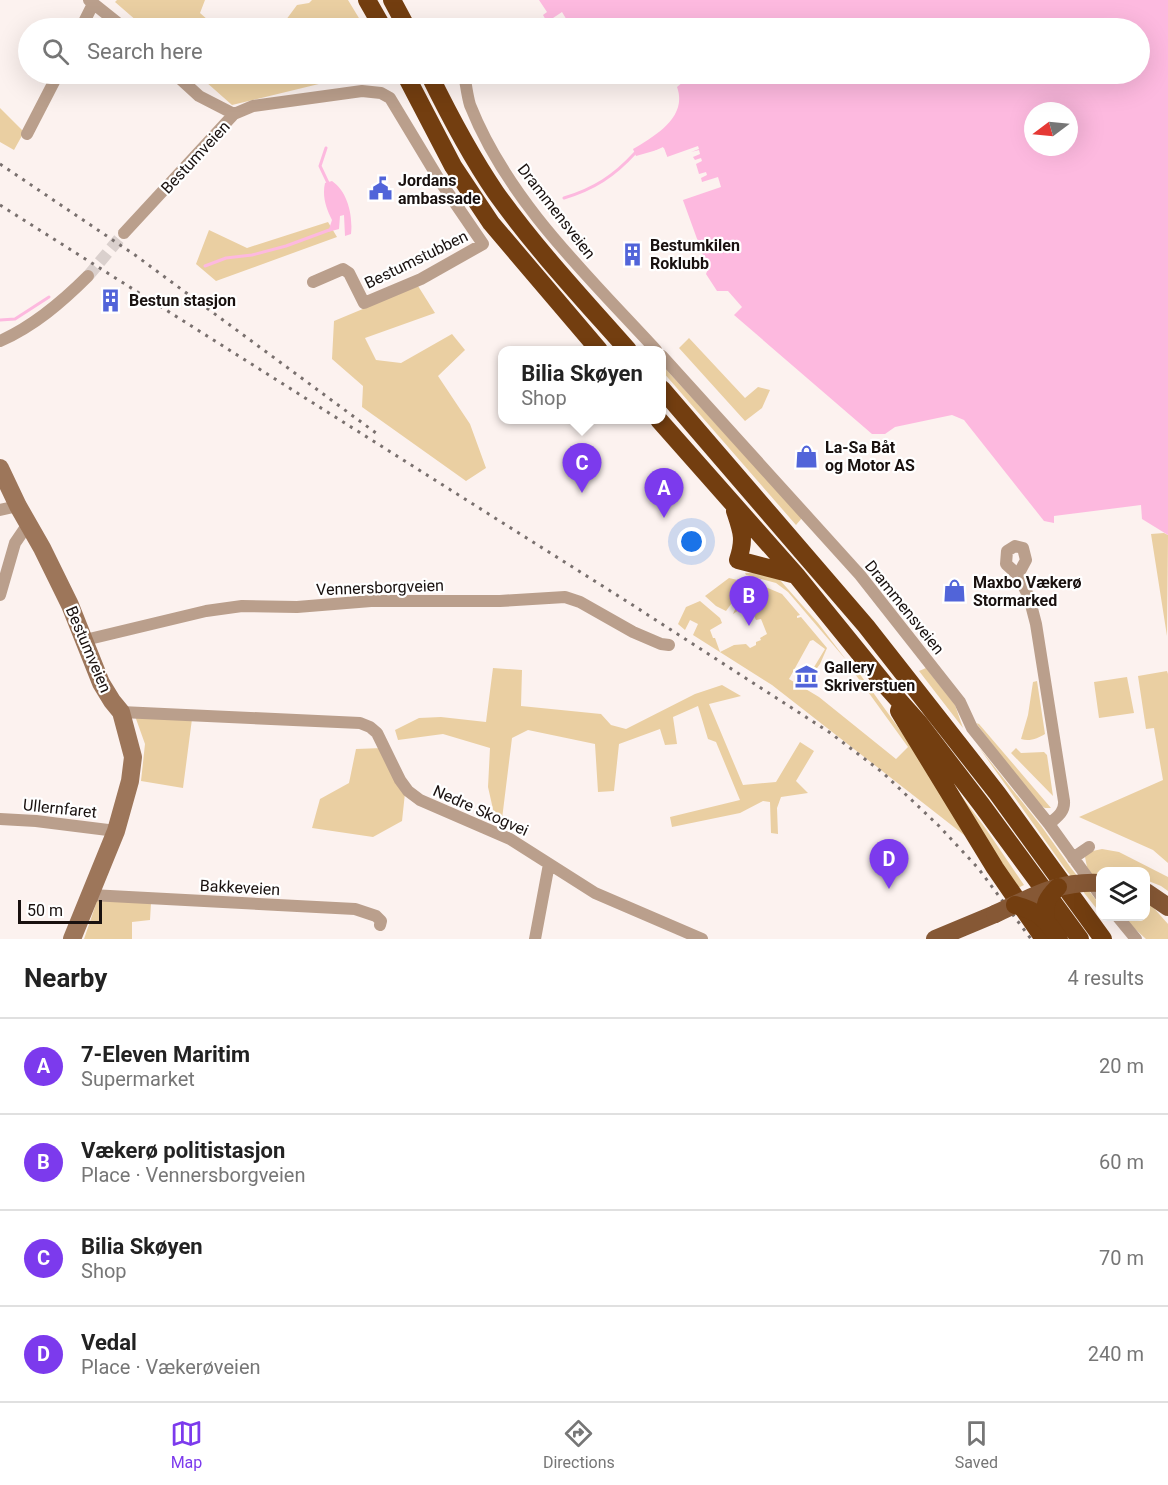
<!DOCTYPE html>
<html lang="en">
<head>
<meta charset="utf-8">
<style>
	body { margin:0; font-family:Roboto,sans-serif; background:#f6f6f6; color:#222 }
	.controls { position:absolute; right:18px; bottom:18px; display:grid; overflow:hidden; border-radius:12px; box-shadow:0 6px 24px #0002 }
	.controls button { width:54px; height:54px; display:grid; place-items:center; padding:0; border:0; border-bottom:2px solid #e0e0e0; background:#fff; color:#222; font:30px sans-serif }
	.compass { position:absolute; left:1024px; top:102px; width:54px; height:54px; border-radius:50%; background:#fff; box-shadow:0 6px 24px #0002; rotate:254deg }
	.scale { position:absolute; left:18px; bottom:15px; width:84px; box-sizing:border-box; padding-left:6px; border:3px solid #19110f; border-top:0; font-size:16px; line-height:21px; white-space:nowrap; color:#19110f; -webkit-text-stroke:4px #fff; paint-order:stroke }
	.you { position:absolute; left:692px; top:542px; width:21px; height:21px; margin:-15px; border:4px solid #fff; border-radius:50%; background:#1a73e8; box-shadow:0 0 0 9px #1a73e833 }
	.badge { display:grid; place-items:center; width:39px; height:39px; border-radius:50%; background:#7c3aed; color:#fff; font-size:20px; font-weight:700 }
	.pin { position:absolute; translate:-50% -50px; filter:drop-shadow(0 2px 3px #0008) }
	.pin::after { content:''; position:absolute; top:32px; width:21px; height:18px; background:inherit; clip-path:polygon(0 0,100% 0,50% 100%) }
	.popup { position:absolute; left:498px; top:346px; width:168px; height:78px; box-sizing:border-box; display:grid; place-content:center; border-radius:12px; background:#fff; filter:drop-shadow(0 2px 4px #0005); font-size:20px; white-space:nowrap; color:#767676 }
	.popup b { font-size:22px; color:#222 }
	.popup::after { content:''; position:absolute; left:50%; top:100%; margin-left:-12px; border:12px solid transparent; border-top-color:#fff }
	.list { margin:0; padding:0; list-style:none }
	h2 { display:flex; justify-content:space-between; align-items:center; height:78px; margin:0; padding:0 24px; font-size:26px }
	h2 small { font-size:20px; font-weight:400; color:#767676 }
	.list li { display:grid; grid-template-columns:39px 1fr auto; gap:18px; align-items:center; box-sizing:border-box; height:96px; padding:0 24px; border-top:2px solid #e0e0e0 }
	.list b { display:block; font-size:22px; white-space:nowrap }
	.list p { margin:0; font-size:20px; white-space:nowrap; color:#767676 }
	.list em { font-size:20px; font-style:normal; color:#767676 }
	.icon { flex:none; width:33px; height:33px; fill:none; stroke:currentColor; stroke-width:2; stroke-linecap:round; stroke-linejoin:round }
	.map { position:relative; flex:none; width:1168px; height:939px; overflow:hidden }
	.search { position:absolute; background:#fff; box-shadow:0 6px 24px #0002; left:18px; right:18px; top:18px; height:66px; display:flex; align-items:center; gap:15px; box-sizing:border-box; padding:0 21px; border-radius:33px; color:#767676; font-size:22px }
	.sheet { height:462px; background:#fff }
	nav { display:flex; justify-content:space-around; align-items:center; box-sizing:border-box; height:84px; border-top:2px solid #e0e0e0; background:#fff; font-size:16px; color:#767676 }
	nav a { display:grid; justify-items:center; gap:3px }
	nav .on { color:#7c3aed }
	.map>svg:first-child { display:block }
	.green { fill:#eacfa2 }
	.water { fill:#fdb9df; fill-rule:evenodd }
	.pier { fill:#fcf2ef }
	.lines { fill:none; stroke-linecap:round; stroke-linejoin:round }
	.stream { stroke:#fdb9df; stroke-width:3 }
	.street-tunnel { stroke:#dad0cd; stroke-width:12; stroke-dasharray:12 6; stroke-linecap:butt }
	.street { stroke:#ba9f8c; stroke-width:12 }
	.secondary { stroke:#9d765a; stroke-width:18 }
	.primary { stroke:#865835; stroke-width:18 }
	.highway { stroke:#733e10; stroke-width:18 }
	.rail { stroke:#79706e; stroke-width:3; stroke-dasharray:3 6; stroke-linecap:butt }
	.primary-bridge { stroke:#865835; stroke-width:18 }
	.highway-bridge { stroke:#733e10; stroke-width:18 }
	.labels { text-anchor:middle; stroke-width:4.5; stroke-linejoin:round; paint-order:stroke }
	.street-label { font-size:16px; fill:#19110f; stroke:#fff }
	.poi-label { font-size:16px; font-weight:bold; fill:#19110f; stroke:#fff; text-anchor:start }
</style>
</head>
<body>
<div class="map">
<svg width="1168" height="939" viewBox="0 0 1168 939">
	<rect width="100%" height="100%" fill="#fcf2ef"/>
	<path class="green" d="M117,0h88l-5,13 17,15h-72l-30,-26z
		M312,0h36l17,28h-85l17,-23 12,-2z
		M197,74h163l-128,31z
		M0,108l24,24 -10,18 -14,-8z
		M328,222l9,15 -121,44 -20,-17 13,-34 38,18z
		M418,286l17,27 -70,25 11,22 25,3 51,-29 13,16 -27,26 32,48 16,44 -20,13 -104,-74 1,-21 -31,-27 2,-38z
		M689,338l56,60 13,-11 12,3 -8,18 -17,13 -66,-73z
		M662,365l140,153 -6,7 -134,-154z
		M1164,533l4,2 -1,101 -16,-102z
		M761,572l18,7 39,44 29,38 -59,-69 -12,-9 -30,-8 -1,-2z
		M729,578l34,8 19,8 18,21 -3,1v2l4,-1 26,31 -7,16 -11,15 -1,-2 17,-28 -12,-9 -3,1 -21,38 30,18 77,62 12,-12 -58,-80 -1,-8 64,89 55,90 -196,-153 -79,-50 5,-11 -8,-4 -5,10 -7,-6 8,-17 14,-6 20,17 2,5 -12,7 3,8h2l5,14 14,-7 12,-1 4,4 6,-3v-3l5,-2 -1,-2 7,-4 -6,-15 -5,1 -6,-13 -8,1 -9,6 4,-9v-9l-11,15 -10,-5 -11,-10z
		M493,668l29,2 -1,36 80,8 10,11 15,4 69,-35 27,-9 19,11 -32,8 34,81 33,-3 24,-40 14,9 -18,30 12,12 -27,4 -4,11 1,26 -7,-1 -1,-31 -7,-1 -23,12 -68,14 -2,-10 70,-17 -24,-58 -8,-3 -10,-33 -25,11 4,27 -12,1 -5,-16 -41,15 -5,47 -16,1 -3,-48 -67,-14 -16,8 -10,81 -7,-1 -7,-31 2,-39 -47,-14 -45,6 -3,-10 24,-12 22,-1 45,5z
		M926,668l29,37 8,23 -44,-57z
		M1167,671l1,3v189l-15,-13 -74,-33 84,-37 -9,-52 -8,1 -8,-53z
		M1127,677l7,36 -35,5 -5,-36z
		M1037,681l8,53c-7,4 -15,8 -24,5l7,-24 5,-33z
		M135,716l57,3 -9,69 -42,-7 4,-37z
		M976,723l3,1 72,84h-6l-8,-5z
		M978,746l64,81 29,41 29,37v8l-34,-43z
		M382,748l23,45 -3,28 -29,16 -61,-9 8,-29 29,-16 7,-34z
		M1016,748l5,5 23,-1 3,3 6,41 -42,-43z
		M930,754l56,75 38,56 -10,5z
		M1102,849l17,3 49,25v14l-7,-5 -15,-6v-8l-41,-3 1,2 -6,1v16l-13,-21 -2,-10 3,-5z
		M98,898l53,5 -1,17 -18,2v17h-48z
		M1146,903l6,3 16,18v15h-22l-24,-22 24,-1z"/>
	<path class="water" d="M539,0h629v535l-26,-16 -1,-14 -87,11v7l-10,-2 -80,-101 -12,-5 -57,12 -10,7h-13l-138,-119 8,-8 -14,-16h-11l-11,-17 2,-5 -44,-121 -28,8 -3,-7c22,-13 55,-32 44,-62l6,-5 -7,-8h464v-46h-551l-18,-1 -9,-15 -15,10 -4,-7 4,-3zM1033,111h36v36h-36z
		M332,181c16,11 21,35 19,53l-6,2 -1,-21 -4,1 -1,13 -11,3 4,-12c-6,-12 -10,-24 -7,-37z"/>
	<path class="pier" d="M698,146l1,3 -8,3 8,-2 1,4 -7,3 2,3 6,-2 1,3 -6,3 3,10 7,-2 1,3 -6,3 1,4 16,-5 3,10 -41,14 -18,-50 -15,5 -1,-1 17,-8 4,10z"/>
	<g class="lines">
		<path class="stream" d="M326,148l-6,18 9,19
			M564,198c30,-9 50,-22 71,-45
			M205,266l21,-8 26,-3 34,-9 46,-17
			M0,320l15,-1 34,-22"/>
		<path class="street-tunnel" d="M88,276l36,-43"/>
		<path class="street" d="M89,0l35,28
			M81,28l12,-24
			M175,74l24,22 35,18
			M464,74c2,10 3,21 6,31 38,96 118,171 186,245
			M27,134l31,-60
			M124,233l110,-119 19,-8 109,-15 19,2 9,5 50,83 43,63 -62,35 -57,24 -15,-30 -6,-4 -30,13
			M0,341c34,-15 62,-39 88,-65
			M662,356l198,219 100,127 12,26 77,96 51,71
			M0,510l18,-4
			M1018,575l-12,-11 1,-13 8,-5 8,2 3,12 -8,15 11,22 7,27 28,177c1,11 -7,16 -15,23
			M0,595l15,-52 13,-19
			M85,640l121,-29 36,-5 55,1 74,-6h129l65,-4 15,5 53,30 28,12 8,1
			M121,712l239,11 10,4 7,6 23,47 8,11 12,9 90,39 85,54 107,46
			M0,819l36,2 80,10
			M1073,858l16,-11
			M91,895l264,14 21,7 5,5 -1,4
			M1117,916l19,23
			M535,939l14,-75"/>
		<path class="secondary" d="M0,468l18,38 24,42 28,57 31,78 11,18 9,11 12,45 -3,24 -14,50 -44,108"/>
		<path class="primary" d="M1146,892l22,15
			M935,939l60,-25"/>
		<path class="highway" d="M367,0l16,28
			M392,0l15,28
			M405,74l48,92 38,57 108,127
			M429,74c20,41 41,81 67,119 40,56 87,106 132,157
			M662,389l204,237 131,167 106,146
			M659,420l137,155 90,111 33,37 62,81 99,135
			M735,511c7,21 10,28 3,49l58,15
			M899,711l96,157 49,71"/>
		<path class="rail" d="M0,164l135,91 241,178
			M0,205l631,399 198,128 53,40 57,54 39,42 53,71"/>
		<path class="primary-bridge" d="M995,914c37,-17 62,-33 105,-31"/>
		<path class="highway-bridge" d="M1015,905c25,7 30,13 44,34
			M1046,920c-3,-16 1,-22 12,-33"/>
	</g>
	<defs>
		<symbol id="civic-bare" viewBox="-9 -9 18 18"><path d="M-.6-6.5H3V-4.5H.6V-3L4-1V1h2V6H-6V1h2V-1L-.6-3ZM-1.2 2.5V6h2.4V2.5Z" fill="#5164d9" stroke="#fff" stroke-width="2.5" paint-order="stroke"/></symbol>
		<symbol id="building-bare" viewBox="-9 -9 18 18"><path d="M-4-6H4V6H1V3H-1V6H-4ZM-2.5-4.3h1.7v1.8h-1.7ZM.8-4.3h1.7v1.8H.8ZM-2.5-1h1.7V.8h-1.7ZM.8-1h1.7V.8H.8Z" fill="#5164d9" stroke="#fff" stroke-width="2.5" paint-order="stroke"/></symbol>
		<symbol id="shop-bare" viewBox="-9 -9 18 18"><path d="M-5-2.5h2.3a2.7 3.5 0 0 1 5.4 0H5L5.5 6h-11ZM-1.5-2.5h3a1.5 2.3 0 0 0-3 0Z" fill="#5164d9" stroke="#fff" stroke-width="2.5" paint-order="stroke"/></symbol>
		<symbol id="museum-bare" viewBox="-9 -9 18 18"><path d="M0-6L6-3V-2H-6V-3ZM-5-1h2V3h-2ZM-1-1h2V3h-2ZM3-1h2V3H3ZM-6 4H6V6H-6Z" fill="#5164d9" stroke="#fff" stroke-width="2.5" paint-order="stroke"/></symbol>
	</defs>
	<g fill-rule="evenodd">
		<use href="#civic-bare" x="364" y="172" width="33" height="33"/>
		<use href="#building-bare" x="616" y="238" width="33" height="33"/>
		<use href="#building-bare" x="94" y="284" width="33" height="33"/>
		<use href="#shop-bare" x="790" y="440" width="33" height="33"/>
		<use href="#shop-bare" x="938" y="574" width="33" height="33"/>
		<use href="#museum-bare" x="790" y="660" width="33" height="33"/>
	</g>
	<g class="labels">
		<g class="street-label">
			<text transform="translate(195 157) rotate(-47)" y="6">Bestumveien</text>
			<text transform="translate(557 211) rotate(52)" y="6">Drammensveien</text>
			<text transform="translate(416 259) rotate(-26)" y="6">Bestumstubben</text>
			<text transform="translate(380 587) rotate(-2)" y="6">Vennersborgveien</text>
			<text transform="translate(905 607) rotate(51)" y="6">Drammensveien</text>
			<text transform="translate(89 649) rotate(67)" y="6">Bestumveien</text>
			<text transform="translate(60 808) rotate(6)" y="6">Ullernfaret</text>
			<text transform="translate(481 810) rotate(24)" y="6">Nedre Skogvei</text>
			<text transform="translate(240 887) rotate(3)" y="6">Bakkeveien</text>
		</g>
		<g class="poi-label">
			<text x="398" y="186">Jordans<tspan x="398" dy="18">ambassade</tspan></text>
			<text x="650" y="251">Bestumkilen<tspan x="650" dy="18">Roklubb</tspan></text>
			<text x="129" y="306">Bestun stasjon</text>
			<text x="825" y="453">La-Sa Båt<tspan x="825" dy="18">og Motor AS</tspan></text>
			<text x="973" y="588">Maxbo Vækerø<tspan x="973" dy="18">Stormarked</tspan></text>
			<text x="824" y="673">Gallery<tspan x="824" dy="18">Skriverstuen</tspan></text>
		</g>
	</g>
</svg>
<div class="controls">
<button><svg class="icon" aria-label="layers" viewBox="0 0 24 24"><path d="M12 4l9 5-9 5-9-5zM3 14l9 5 9-5"/></svg></button>
</div>
<svg class="compass" viewBox="-18 -18 36 36"><path d="M0-13l5 13h-10z" fill="#e53935"/><path d="M0 13l5-13h-10z" fill="#767676"/></svg>
<div class="scale">50 m</div>
<div class="you"></div>
<div class="pin badge" style="left:664px;top:518px">A</div>
<div class="pin badge" style="left:749px;top:626px">B</div>
<div class="pin badge" style="left:582px;top:493px">C</div>
<div class="popup"><b>Bilia Skøyen</b>Shop</div>
<div class="pin badge" style="left:889px;top:889px">D</div>
<div class="search"><svg class="icon" aria-label="search" viewBox="0 0 24 24"><circle cx="10" cy="10" r="6"/><path d="M15 15l6 6"/></svg>Search here</div>
</div>
<section class="sheet">
<h2>Nearby<small>4 results</small></h2>
<ul class="list">
<li><span class="badge">A</span><div><b>7-Eleven Maritim</b><p>Supermarket</p></div><em>20 m</em></li>
<li><span class="badge">B</span><div><b>Vækerø politistasjon</b><p>Place · Vennersborgveien</p></div><em>60 m</em></li>
<li><span class="badge">C</span><div><b>Bilia Skøyen</b><p>Shop</p></div><em>70 m</em></li>
<li><span class="badge">D</span><div><b>Vedal</b><p>Place · Vækerøveien</p></div><em>240 m</em></li>
</ul>
</section>
<nav>
<a class="on"><svg class="icon" aria-label="map" viewBox="0 0 24 24"><path d="M3 6l6-2 6 2 6-2v14l-6 2-6-2-6 2zM9 4v14M15 6v14"/></svg>Map</a>
<a><svg class="icon" aria-label="directions" viewBox="0 0 24 24"><path d="M12 3l9 9-9 9-9-9zM9 14v-3h6M13 9l2 2-2 2"/></svg>Directions</a>
<a><svg class="icon" aria-label="saved" viewBox="0 0 24 24"><path d="M7 4h10v16l-5-4-5 4z"/></svg>Saved</a>
</nav>
</body>
</html>
